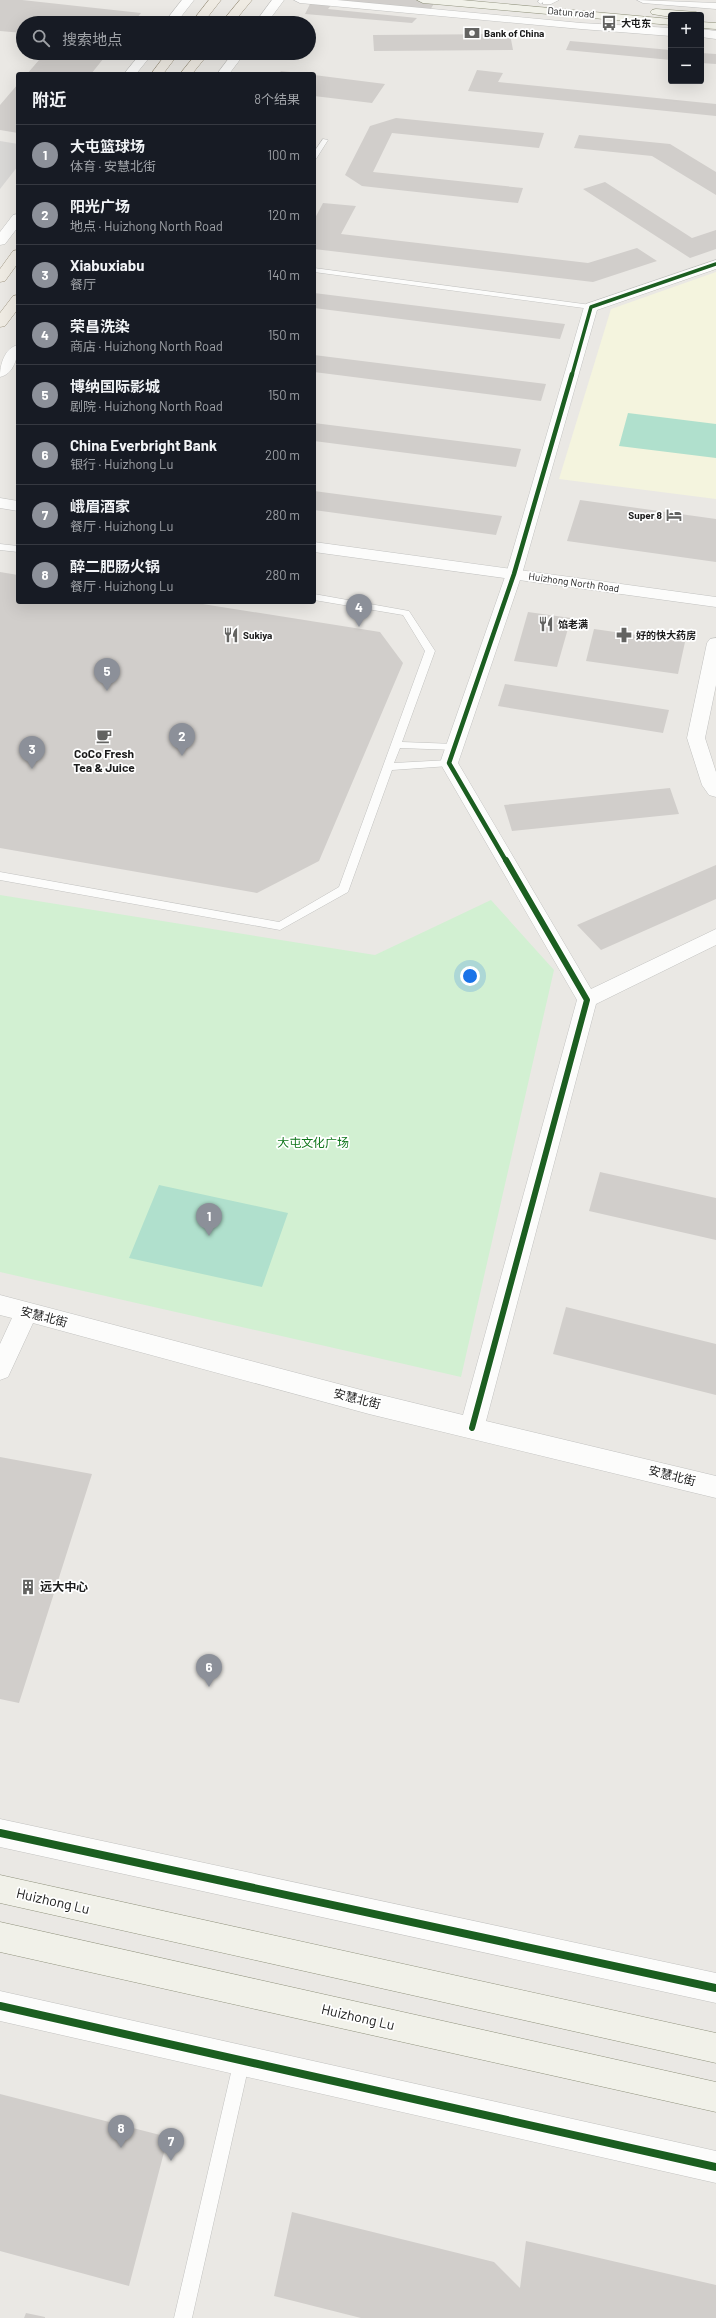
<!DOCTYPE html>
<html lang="zh">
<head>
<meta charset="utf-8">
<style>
	body { margin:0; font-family:Barlow,"Noto Sans SC",sans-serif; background:#20242c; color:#f1f3f6 }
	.controls { position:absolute; right:12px; top:12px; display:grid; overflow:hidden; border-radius:4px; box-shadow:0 4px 16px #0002 }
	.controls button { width:36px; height:36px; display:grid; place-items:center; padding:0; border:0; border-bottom:1px solid #363941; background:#171b24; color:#f1f3f6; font:20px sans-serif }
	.you { position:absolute; left:470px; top:976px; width:14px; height:14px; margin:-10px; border:3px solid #fff; border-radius:50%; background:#1a73e8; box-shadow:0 0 0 6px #1a73e833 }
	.badge { display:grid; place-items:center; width:26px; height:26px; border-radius:50%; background:#8c9099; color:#fff; font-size:13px; font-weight:700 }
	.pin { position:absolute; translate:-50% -33px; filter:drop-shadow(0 1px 2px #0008) }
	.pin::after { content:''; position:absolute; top:21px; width:14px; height:12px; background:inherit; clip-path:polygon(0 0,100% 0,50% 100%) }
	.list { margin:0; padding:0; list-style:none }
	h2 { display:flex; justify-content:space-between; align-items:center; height:52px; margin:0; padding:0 16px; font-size:17px }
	h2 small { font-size:13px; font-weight:400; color:#9ea1a6 }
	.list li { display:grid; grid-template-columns:26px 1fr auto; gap:12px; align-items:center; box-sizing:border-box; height:60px; padding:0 16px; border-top:1px solid #363941 }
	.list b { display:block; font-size:15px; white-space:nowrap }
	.list p { margin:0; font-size:13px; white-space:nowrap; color:#9ea1a6 }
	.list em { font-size:13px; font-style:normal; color:#9ea1a6 }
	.icon { flex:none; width:22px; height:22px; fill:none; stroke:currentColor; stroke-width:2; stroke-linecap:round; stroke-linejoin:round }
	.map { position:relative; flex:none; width:716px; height:2318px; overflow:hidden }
	.search { position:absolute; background:#171b24; box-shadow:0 4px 16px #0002; left:16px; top:16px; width:300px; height:44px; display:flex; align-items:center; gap:10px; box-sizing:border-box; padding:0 14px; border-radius:22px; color:#9ea1a6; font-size:15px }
	.panel { position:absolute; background:#171b24; box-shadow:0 4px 16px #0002; left:16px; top:72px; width:300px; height:532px; border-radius:4px }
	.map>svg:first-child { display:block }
	.education { fill:#f4f4de }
	.religious { fill:#d8d7d5 }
	.park { fill:#d2f0d2 }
	.pitch { fill:#b0e0cd }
	.building { fill:#d1cecb }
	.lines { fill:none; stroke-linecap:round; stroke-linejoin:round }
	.service-casing { stroke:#c2c2c0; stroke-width:1 }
	.minor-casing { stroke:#c2c2c0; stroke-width:1 }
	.tertiary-casing { stroke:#c2c2c0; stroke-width:1 }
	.secondary-casing { stroke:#90927d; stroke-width:1 }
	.primary-casing { stroke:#9f9682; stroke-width:1 }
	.service { fill:#fcfcfb; fill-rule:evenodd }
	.minor { fill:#fcfcfb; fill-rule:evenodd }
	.tertiary { fill:#fcfcfb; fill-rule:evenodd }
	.secondary { fill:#f1f1e9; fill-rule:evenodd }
	.primary { fill:#efebe3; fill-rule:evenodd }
	.cycleway-far3-casing { stroke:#fff; stroke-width:5 }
	.cycleway-far2-casing { stroke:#fff; stroke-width:6 }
	.cycleway-far1-casing { stroke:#fff; stroke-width:8 }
	.cycleway-casing { stroke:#fff; stroke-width:10 }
	.cycleway-far3 { stroke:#1b5e20; stroke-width:3.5 }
	.cycleway-far2 { stroke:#1b5e20; stroke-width:4.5 }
	.cycleway-far1 { stroke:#1b5e20; stroke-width:6 }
	.cycleway { stroke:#1b5e20; stroke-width:8 }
	.labels { text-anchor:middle; stroke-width:3.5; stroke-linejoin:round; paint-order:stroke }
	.far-street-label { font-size:10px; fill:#1b1b1b; stroke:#fff }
	.far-poi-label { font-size:10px; font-weight:bold; fill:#1b1b1b; stroke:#fff; text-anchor:start }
	.poi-label { font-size:12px; font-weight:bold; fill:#1b1b1b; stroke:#fff }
	.park-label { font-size:12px; fill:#0e751a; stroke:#fff }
	.street-label { font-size:12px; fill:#1b1b1b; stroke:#fff }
	.near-street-label { font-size:14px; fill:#1b1b1b; stroke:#fff }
</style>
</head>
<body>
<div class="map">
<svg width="716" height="2318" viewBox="0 0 716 2318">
	<rect width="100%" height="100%" fill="#eae8e4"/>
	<path class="education" d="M716,272v227l-157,-20 52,-170z"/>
	<path class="religious" d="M0,141l18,3v22l-18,23z"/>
	<path class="park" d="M0,895l375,60 116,-55 63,70 -93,407 -461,-105z"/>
	<path class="pitch" d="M628,413l88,11v34l-97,-12z
		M159,1185l129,28 -26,74 -133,-29z"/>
	<path class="building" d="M0,0h22l119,13 -8,10h-110v10l-23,-2z
		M312,0h124l-7,12 -96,-9 -5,6 89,9 -5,5 -107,-9z
		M510,34l3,16 -139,1 -1,-16z
		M570,41l101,9v10l-105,-10z
		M45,53h63l-17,21h-64z
		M701,53l15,1v10l-15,-1z
		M477,70l26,3 -5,9 218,22v12l-248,-25z
		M281,71l19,2v1h-22z
		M314,75l71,9 -13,19 -58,-7z
		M18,84v49l-18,-3v-25z
		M396,118l148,15 -5,15 -147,-15 -19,39 150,16 -5,15 -156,-17 -17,-11 25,-49z
		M579,135l91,9 46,28v23l-64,-39 -78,-8z
		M605,182l87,56 24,-8v19l-26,9 -107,-69z
		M323,203l33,3 -15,28 247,29 49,-15 20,13 -64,21 -279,-33v-29z
		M314,293l251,31 -5,15 -246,-31z
		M314,355l232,29 -5,17 -227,-29z
		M314,423l207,26 -5,18 -202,-26z
		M314,491l188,25 -6,19 -182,-25z
		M580,500l136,19v43l-149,-21z
		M0,572l18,3v27h172l190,30 23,31 -84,198 -62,32 -257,-45z
		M528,612l43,6 -14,49 -43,-6z
		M594,629l91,13 -7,32 -92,-13z
		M505,684l164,26 -6,23 -165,-27z
		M670,788l9,26 -167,17 -8,-26z
		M716,865v34l-115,51 -24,-25z
		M600,1172l116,26v42l-127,-29z
		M566,1307l150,37v51l-163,-41z
		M0,1457l92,17 -73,229 -19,-4z
		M0,2094l168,43 -39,149 -129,-35z
		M292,2212l202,50 26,26 6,-47 190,44v33h-355l-87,-22z
		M26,2313l19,4v1h-21z"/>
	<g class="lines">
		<defs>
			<path id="service" d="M539,0h6l-4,4 -3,-2z
				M323,139l5,1 -12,19 -2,1v-8z
				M314,268l277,37 4,2 -4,2 -277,-37z
				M0,544l18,2v6l-18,-2z
				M314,594l95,17 26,40 -33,91 53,2 5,3 -5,3 -55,-2 -6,15 55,-3 5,3 -5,3 -57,4 -44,122 -68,38 -280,-50v-8l279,50 60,-35 86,-236 -22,-36 -89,-15z
				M242,2052l6,2 2,6 -58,258h-18l60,-258 2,-6z"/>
			<path id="minor" d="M294,0h43l244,23 90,5v8l-90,-7 -281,-26z
				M543,0h16l-8,4h-8z
				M637,0l79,3v6l-73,-6z
				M701,29l15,2v8l-15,-2z
				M716,260v9l-119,41 -75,264 -64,189 133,226 125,-60v16l-120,59 -110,417 230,55v22l-347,-84 -336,-91 -25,54 -8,3v-36l12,-26 -12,-3v-20l369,97 94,23 114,-415 -137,-237 66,-189 78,-267 2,-3z
				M716,638v47l-11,53 11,34v25l-7,-2 -7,-10 -15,-47 20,-95 3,-4z"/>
			<path id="tertiary" d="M182,0h12l-18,23h-12z
				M272,0h12l-17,23h-12z
				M141,53h12l-17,21h-12z
				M233,53h12l-16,21h-12z
				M18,214v13l-13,17 -5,1v-13l13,-17z
				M18,345c0,12 -4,29 -18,32 0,-12 4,-29 18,-32z
				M0,498l18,3v10l-18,-3z
				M314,542l402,55v10l-402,-55z
				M0,1819l716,154v30l-716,-156z
				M0,1991l716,160v32l-716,-162z"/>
			<path id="secondary" d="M417,0h45l209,19v6l-248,-22z
				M656,9l40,3 6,3 -31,2 -19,-3 -2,-2 2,-2z
				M701,22l15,1v6l-15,-1z
				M0,1875l716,158v30l-716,-160z
				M0,1922l716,160v30l-716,-160z"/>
			<path id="primary" d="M209,0h12l-18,23h-12z
				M240,0h12l-19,23h-12z
				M167,53h12l-16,21h-12z
				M197,53h12l-17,21h-12z
				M18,250v13l-13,18 -5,1v-13l13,-18z
				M18,295v14l-13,17 -5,1v-14l13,-17z"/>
		</defs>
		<use href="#service" class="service-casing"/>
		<use href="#minor" class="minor-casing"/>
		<use href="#tertiary" class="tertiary-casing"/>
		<use href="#secondary" class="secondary-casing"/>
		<use href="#primary" class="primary-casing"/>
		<use href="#service" class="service"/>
		<use href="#minor" class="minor"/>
		<use href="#tertiary" class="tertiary"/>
		<use href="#secondary" class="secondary"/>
		<use href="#primary" class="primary"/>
		<defs>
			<path id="cycleway-far3" d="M572,375l19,-68 125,-43"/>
			<path id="cycleway-far2" d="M506,861l-57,-98 65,-189 58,-200"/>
			<path id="cycleway-far1" d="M472,1428l115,-428 -81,-140"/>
			<path id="cycleway" d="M0,1833l716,155
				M0,2006l716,161"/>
		</defs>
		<use href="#cycleway-far3" class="cycleway-far3-casing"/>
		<use href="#cycleway-far2" class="cycleway-far2-casing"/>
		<use href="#cycleway-far1" class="cycleway-far1-casing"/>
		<use href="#cycleway" class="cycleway-casing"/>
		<use href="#cycleway-far3" class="cycleway-far3"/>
		<use href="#cycleway-far2" class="cycleway-far2"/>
		<use href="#cycleway-far1" class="cycleway-far1"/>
		<use href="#cycleway" class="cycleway"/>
	</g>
	<defs>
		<symbol id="bus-bare" viewBox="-9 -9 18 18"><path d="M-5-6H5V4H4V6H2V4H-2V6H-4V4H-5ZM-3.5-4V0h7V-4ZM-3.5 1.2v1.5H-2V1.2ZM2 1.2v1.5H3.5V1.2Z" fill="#636361" stroke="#fff" stroke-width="2.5" paint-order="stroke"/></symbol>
		<symbol id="bank-bare" viewBox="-9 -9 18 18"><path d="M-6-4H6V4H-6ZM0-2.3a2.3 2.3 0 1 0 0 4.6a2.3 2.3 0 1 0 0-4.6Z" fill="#636361" stroke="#fff" stroke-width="2.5" paint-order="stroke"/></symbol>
		<symbol id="hotel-bare" viewBox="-9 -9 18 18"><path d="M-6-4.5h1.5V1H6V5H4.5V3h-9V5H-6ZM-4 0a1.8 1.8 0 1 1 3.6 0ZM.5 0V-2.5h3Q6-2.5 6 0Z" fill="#636361" stroke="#fff" stroke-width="2.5" paint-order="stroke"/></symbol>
		<symbol id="restaurant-bare" viewBox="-9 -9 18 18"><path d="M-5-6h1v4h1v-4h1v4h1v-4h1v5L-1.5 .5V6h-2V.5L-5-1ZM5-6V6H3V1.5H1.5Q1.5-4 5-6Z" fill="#636361" stroke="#fff" stroke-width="2.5" paint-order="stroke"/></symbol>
		<symbol id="pharmacy-bare" viewBox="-9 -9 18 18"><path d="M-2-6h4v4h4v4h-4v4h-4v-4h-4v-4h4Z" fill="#636361" stroke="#fff" stroke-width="2.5" paint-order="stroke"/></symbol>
		<symbol id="cafe-bare" viewBox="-9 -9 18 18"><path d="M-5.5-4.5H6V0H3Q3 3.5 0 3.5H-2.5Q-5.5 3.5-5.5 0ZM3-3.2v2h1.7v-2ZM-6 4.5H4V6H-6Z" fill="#636361" stroke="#fff" stroke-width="2.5" paint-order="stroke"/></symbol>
		<symbol id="building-bare" viewBox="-9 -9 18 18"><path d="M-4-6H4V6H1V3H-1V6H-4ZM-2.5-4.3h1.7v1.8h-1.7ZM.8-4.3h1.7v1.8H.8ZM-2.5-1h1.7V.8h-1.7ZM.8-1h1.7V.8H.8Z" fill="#636361" stroke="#fff" stroke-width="2.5" paint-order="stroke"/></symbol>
	</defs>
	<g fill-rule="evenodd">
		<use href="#bus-bare" x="598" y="12" width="22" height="22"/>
		<use href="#bank-bare" x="461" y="22" width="22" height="22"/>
		<use href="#hotel-bare" x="663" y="504" width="22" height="22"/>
		<use href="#restaurant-bare" x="535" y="613" width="22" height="22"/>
		<use href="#restaurant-bare" x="220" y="624" width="22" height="22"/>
		<use href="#pharmacy-bare" x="613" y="624" width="22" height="22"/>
		<use href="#cafe-bare" x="93" y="725" width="22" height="22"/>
		<use href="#building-bare" x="17" y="1576" width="22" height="22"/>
	</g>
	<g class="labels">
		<g class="far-street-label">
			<text transform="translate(571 12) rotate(5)" y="4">Datun road</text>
			<text transform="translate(574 582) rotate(8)" y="4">Huizhong North Road</text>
		</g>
		<g class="far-poi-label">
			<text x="621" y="27">大屯东</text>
			<text x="484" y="37">Bank of China</text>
			<text x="662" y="519" text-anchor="end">Super 8</text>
			<text x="558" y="628">馅老满</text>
			<text x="243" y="639">Sukiya</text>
			<text x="636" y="639">好的快大药房</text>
		</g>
		<g class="poi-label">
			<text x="104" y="758">CoCo Fresh<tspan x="104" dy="14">Tea &amp; Juice</tspan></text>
			<text x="40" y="1591" text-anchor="start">远大中心</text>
		</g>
		<g class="park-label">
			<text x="313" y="1147">大屯文化广场</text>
		</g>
		<g class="street-label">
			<text transform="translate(44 1317) rotate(15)" y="4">安慧北街</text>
			<text transform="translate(357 1399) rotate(14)" y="4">安慧北街</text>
			<text transform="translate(672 1476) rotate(14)" y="4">安慧北街</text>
		</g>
		<g class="near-street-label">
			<text transform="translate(53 1901) rotate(13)" y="5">Huizhong Lu</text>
			<text transform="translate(358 2017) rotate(13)" y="5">Huizhong Lu</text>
		</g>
	</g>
</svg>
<div class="controls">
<button>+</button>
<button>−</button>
</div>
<div class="you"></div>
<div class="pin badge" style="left:209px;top:1236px">1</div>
<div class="pin badge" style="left:182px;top:756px">2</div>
<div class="pin badge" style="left:32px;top:769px">3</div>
<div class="pin badge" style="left:359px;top:627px">4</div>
<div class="pin badge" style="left:107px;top:691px">5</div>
<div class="pin badge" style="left:209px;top:1687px">6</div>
<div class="pin badge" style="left:171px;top:2161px">7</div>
<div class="pin badge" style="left:121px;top:2148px">8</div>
<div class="search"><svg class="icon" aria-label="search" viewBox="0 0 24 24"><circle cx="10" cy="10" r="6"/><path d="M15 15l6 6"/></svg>搜索地点</div>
<section class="panel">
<h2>附近<small>8个结果</small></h2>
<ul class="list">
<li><span class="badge">1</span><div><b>大屯篮球场</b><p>体育 · 安慧北街</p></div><em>100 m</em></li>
<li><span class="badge">2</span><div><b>阳光广场</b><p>地点 · Huizhong North Road</p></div><em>120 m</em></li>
<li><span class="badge">3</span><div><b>Xiabuxiabu</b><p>餐厅</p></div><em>140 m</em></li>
<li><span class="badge">4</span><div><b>荣昌洗染</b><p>商店 · Huizhong North Road</p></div><em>150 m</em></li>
<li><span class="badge">5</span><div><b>博纳国际影城</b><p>剧院 · Huizhong North Road</p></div><em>150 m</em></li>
<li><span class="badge">6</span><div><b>China Everbright Bank</b><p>银行 · Huizhong Lu</p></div><em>200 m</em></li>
<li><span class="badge">7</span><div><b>峨眉酒家</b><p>餐厅 · Huizhong Lu</p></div><em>280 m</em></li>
<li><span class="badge">8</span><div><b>醉二肥肠火锅</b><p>餐厅 · Huizhong Lu</p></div><em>280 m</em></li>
</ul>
</section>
</div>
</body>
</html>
